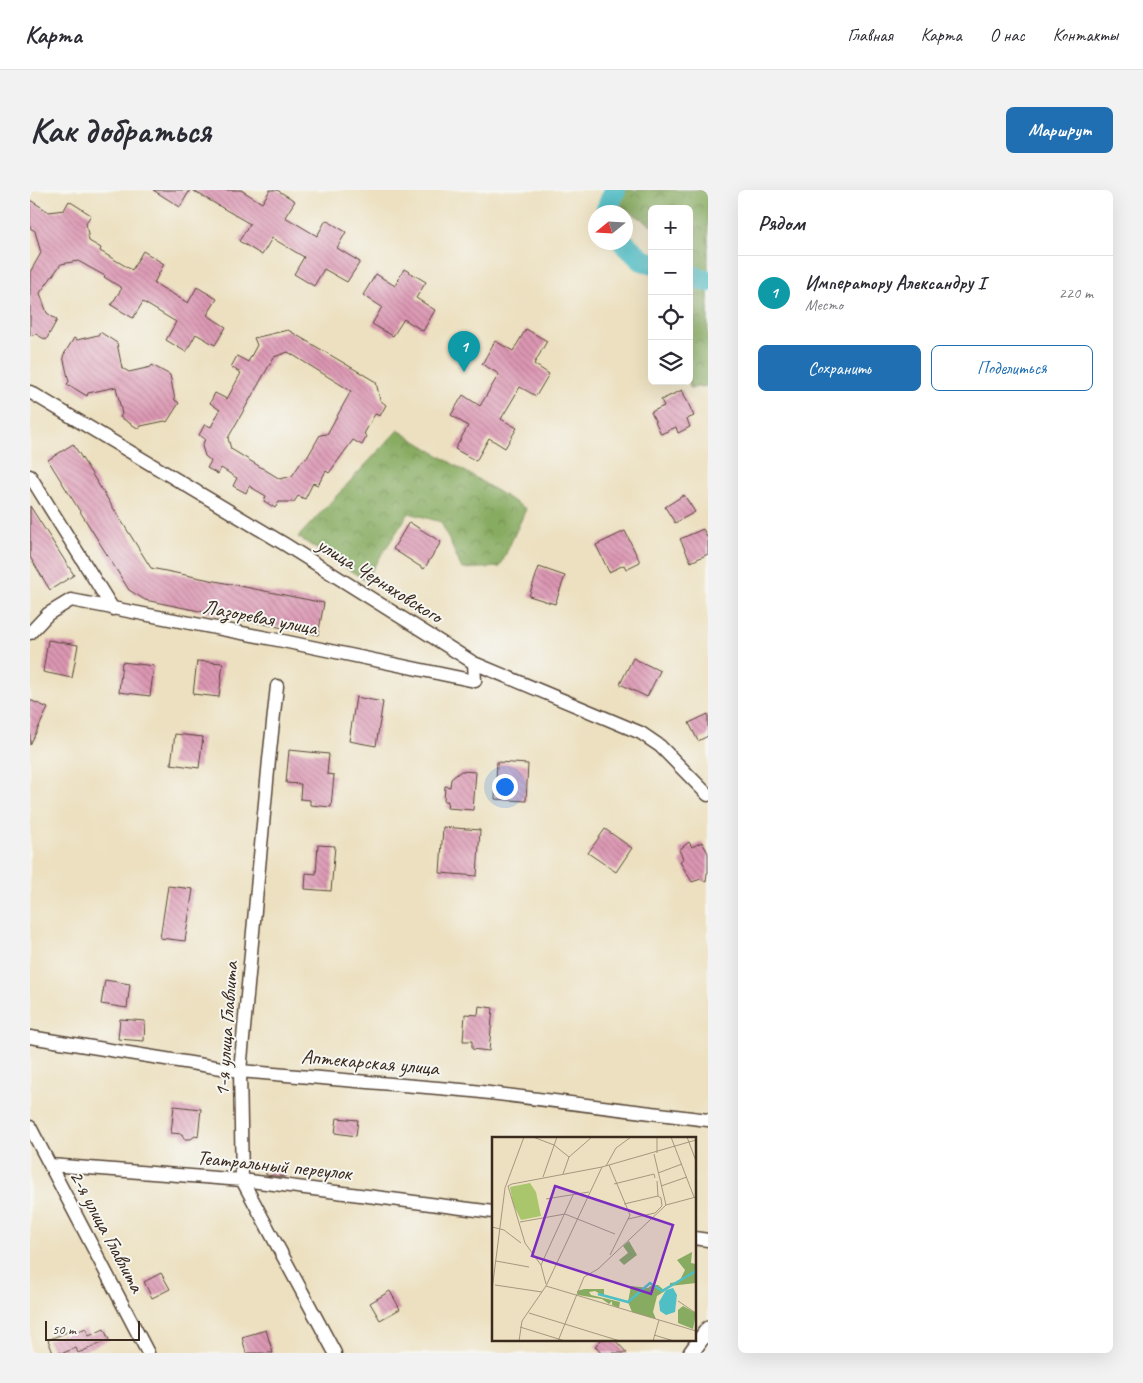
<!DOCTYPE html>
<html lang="ru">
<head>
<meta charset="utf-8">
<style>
	body { margin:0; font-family:Caveat,sans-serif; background:#f2f2f3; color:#2b2b33 }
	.controls { position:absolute; right:15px; top:15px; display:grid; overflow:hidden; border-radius:8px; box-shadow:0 5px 20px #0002 }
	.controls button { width:45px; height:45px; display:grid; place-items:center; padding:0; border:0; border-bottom:1px solid #e1e1e2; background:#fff; color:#2b2b33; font:25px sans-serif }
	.compass { position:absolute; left:558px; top:15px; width:45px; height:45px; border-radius:50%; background:#fff; box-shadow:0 5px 20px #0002; rotate:252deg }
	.scale { position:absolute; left:15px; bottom:12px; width:95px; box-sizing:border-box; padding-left:5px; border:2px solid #3b2a1e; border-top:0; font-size:14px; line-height:18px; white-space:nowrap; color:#3b2a1e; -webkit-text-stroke:4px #f6f6f2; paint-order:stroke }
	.you { position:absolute; left:474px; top:596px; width:18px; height:18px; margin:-12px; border:4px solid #fff; border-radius:50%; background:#1a73e8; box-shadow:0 0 0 8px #1a73e833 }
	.badge { display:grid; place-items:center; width:32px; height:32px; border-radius:50%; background:#1f6fb2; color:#fff; font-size:16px; font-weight:700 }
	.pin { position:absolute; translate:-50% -41px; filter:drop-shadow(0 1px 2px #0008) }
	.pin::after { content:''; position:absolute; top:26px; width:18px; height:15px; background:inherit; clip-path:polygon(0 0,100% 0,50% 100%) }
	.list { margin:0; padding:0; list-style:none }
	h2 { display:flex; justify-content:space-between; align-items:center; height:65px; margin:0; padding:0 20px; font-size:21px }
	h2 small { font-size:16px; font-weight:400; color:#7c7c81 }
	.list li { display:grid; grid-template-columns:32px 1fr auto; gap:15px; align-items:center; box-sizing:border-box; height:75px; padding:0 20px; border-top:1px solid #e1e1e2 }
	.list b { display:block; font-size:19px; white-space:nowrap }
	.list p { margin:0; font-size:16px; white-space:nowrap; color:#7c7c81 }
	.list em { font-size:16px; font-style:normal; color:#7c7c81 }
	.actions { display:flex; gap:10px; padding:15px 20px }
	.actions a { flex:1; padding:11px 0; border:1px solid #1f6fb2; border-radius:8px; text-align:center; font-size:18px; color:#1f6fb2 }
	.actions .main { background:#1f6fb2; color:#fff }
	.icon { flex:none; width:28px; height:28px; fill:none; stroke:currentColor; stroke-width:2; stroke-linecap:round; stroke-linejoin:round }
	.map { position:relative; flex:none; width:678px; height:1163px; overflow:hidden; border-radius:8px }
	header { display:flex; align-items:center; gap:30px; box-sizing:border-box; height:70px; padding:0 25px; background:#fff; border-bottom:1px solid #e1e1e2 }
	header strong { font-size:24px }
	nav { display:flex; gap:28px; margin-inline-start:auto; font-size:18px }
	.intro { display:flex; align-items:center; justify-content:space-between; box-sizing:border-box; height:120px; padding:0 30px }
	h1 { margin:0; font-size:35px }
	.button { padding:12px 22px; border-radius:8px; background:#1f6fb2; color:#fff; font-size:18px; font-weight:700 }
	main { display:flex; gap:30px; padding:0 30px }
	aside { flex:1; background:#fff; border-radius:8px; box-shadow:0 5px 20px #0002 }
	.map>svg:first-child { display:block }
	.forest { fill:url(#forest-crowns); stroke:#616a3f }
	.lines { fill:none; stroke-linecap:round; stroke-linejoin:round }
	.river { stroke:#50bec5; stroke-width:22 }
	.building { fill:url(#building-back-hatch); fill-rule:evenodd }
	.minor-casing { stroke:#564536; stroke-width:15 }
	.tertiary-casing { stroke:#564536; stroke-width:18 }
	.minor { stroke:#fff; stroke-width:12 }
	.tertiary { stroke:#fff; stroke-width:15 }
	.labels { text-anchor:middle; stroke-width:4; stroke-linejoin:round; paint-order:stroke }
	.street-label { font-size:21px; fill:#3b2a1e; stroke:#f6f6f2 }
	.inset-river { fill:none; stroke:#50bec5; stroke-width:2.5 }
	.inset-road { fill:none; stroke:#a5977f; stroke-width:1 }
	.view { fill:#7b2cbf; fill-opacity:0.15; stroke:#7b2cbf; stroke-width:2.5 }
	.inset-edge { fill:none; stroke:#3b2a1e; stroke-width:2.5 }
</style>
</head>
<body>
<header>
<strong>Карта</strong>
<nav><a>Главная</a><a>Карта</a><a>О нас</a><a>Контакты</a></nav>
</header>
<div class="intro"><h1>Как добраться</h1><a class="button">Маршрут</a></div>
<main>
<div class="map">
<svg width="678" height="1163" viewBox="0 0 678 1163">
	<defs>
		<pattern id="forest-crowns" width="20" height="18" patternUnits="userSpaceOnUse" patternTransform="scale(1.25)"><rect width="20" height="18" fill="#87ab60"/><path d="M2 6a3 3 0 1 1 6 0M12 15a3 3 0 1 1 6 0" fill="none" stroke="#708b4f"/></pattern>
		<pattern id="building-back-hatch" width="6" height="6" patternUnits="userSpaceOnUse" patternTransform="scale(1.25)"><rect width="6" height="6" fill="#dc97b3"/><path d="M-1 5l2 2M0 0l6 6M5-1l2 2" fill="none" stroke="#b47b91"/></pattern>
	</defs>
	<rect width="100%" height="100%" fill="#f6f6f2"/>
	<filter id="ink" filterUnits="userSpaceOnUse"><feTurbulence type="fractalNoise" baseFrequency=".02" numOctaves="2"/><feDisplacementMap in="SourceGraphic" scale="10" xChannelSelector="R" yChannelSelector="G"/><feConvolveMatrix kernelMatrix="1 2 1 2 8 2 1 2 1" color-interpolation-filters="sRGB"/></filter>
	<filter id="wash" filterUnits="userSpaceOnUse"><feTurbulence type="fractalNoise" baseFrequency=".0096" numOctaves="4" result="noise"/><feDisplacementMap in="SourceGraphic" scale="20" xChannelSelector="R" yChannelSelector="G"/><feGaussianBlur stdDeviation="1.12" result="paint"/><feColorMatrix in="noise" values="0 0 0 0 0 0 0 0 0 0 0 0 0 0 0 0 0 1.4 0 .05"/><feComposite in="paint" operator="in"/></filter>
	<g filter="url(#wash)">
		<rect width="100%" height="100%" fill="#ece0c0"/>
		<path class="forest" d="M585,0h93v196l-18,2 -1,-7v-172h-37v17l-30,-20z
			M368,240l128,79 -26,58 -38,2 -21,-47 -32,-9 -44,67 -67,-43z"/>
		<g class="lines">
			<path class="river" d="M578,22l-1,-3 8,-19
				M593,52l19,18 10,3
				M659,85l19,6"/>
		</g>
		<g id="blocks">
			<path class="building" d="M123,0h37l-10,17z
				M162,0h49l21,13 8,-13h7l18,11 -10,16 32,19 9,-16 20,12 -9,16 23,14 -13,20 -23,-13 -10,17 -20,-12 10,-17 -32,-19 -10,17 -23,-14 11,-17z
				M0,10l19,12 15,-2 5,-9 22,14 -5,8 3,18 12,7 -1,3 32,19 11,-19 21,13 -10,19 34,20 9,-16 20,12 -10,16 19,12 -11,18 -19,-11 -10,18 -20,-12 10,-18 -33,-20 -10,16 -22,-13 11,-17 -18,-11 1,-1 -27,-15 -17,3 -21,29 7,20 10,7 -11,20 -10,-6 -6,2v-64l11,-19 -6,-22 -5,-3z
				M374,79l22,13 -10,16 19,12 -12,21 -19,-12 -11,17 -21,-12 10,-17 -19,-12 13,-21 19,12z
				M496,139l21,12 -13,23 15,10 -13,22 -16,-9 -10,17 -9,15 16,9 -12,20 -16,-10 -13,23 -21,-12 13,-23 -17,-11 12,-20 17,11 19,-32 -17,-10 13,-23 18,10z
				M258,140l88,52 4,18 6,5 -6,11 -5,-2 -11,20 3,2 -5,9 -9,-5 -24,33 -3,-2 -8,14 -5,-2 -8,16 -7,-3 -4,6h-15l-4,6 -11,-7 2,-5 -17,-10 -3,7 -13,-7 4,-8 -16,-10 -3,6 -11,-6 4,-7 -6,-5 -3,-10 3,-7 -6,-4 6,-11 6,3 9,-17 -10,-7 5,-10 12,6 14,-26 -10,-6 6,-11 11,6 9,-17 -3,-7zM258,162l63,39 -24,43 -7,1 -13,23 -5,3 -10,15 -12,3 -49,-30 -3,-11 46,-81z
				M70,142l17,11 5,25 7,4 22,-5 1,-2 18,10 5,25 4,3 -12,19 -2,-1 -24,5 -2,3 -19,-12 2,-3 -6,-27 -28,6 -1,3 -20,-12 2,-2 -6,-26 11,-18 3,2 21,-5z
				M652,200l12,26 -7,3 3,8 -12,6 -2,-6 -15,7 -10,-22 13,-6 -3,-6z
				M43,254l78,124 173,35 -6,32 -173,-35 -16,-10 -81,-130z
				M654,305l11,17 -20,11 -10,-16z
				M0,316l44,69 -24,15 -20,-33z
				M379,332l32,20 -17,27 -31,-20z
				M673,339l5,10v15l-17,8 -11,-23z
				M595,341l15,31 -14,7 -2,-4 -15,7 -13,-27z
				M509,377l26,9 -10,28 -26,-8z
				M18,450l30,5 -6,33 -29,-6z
				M603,468l27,13 -13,26 -27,-13z
				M167,471l26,2 -4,34 -26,-3z
				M92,472l32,4 -4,30 -31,-4z
				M326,507l27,5 -7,44 -27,-5z
				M0,510l18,8 -18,37z
				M678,524v22l-10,5 -9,-18z
				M145,544l28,3 -4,31 -28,-4z
				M259,560l40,4 -2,20 7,1 -3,32 -21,-2v-5l-10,-1 1,-15 -15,-1z
				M467,572l31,2 -2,37 -31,-2z
				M431,581l15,1 -3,38 -26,-2 1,-7h-4l1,-15 5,1 1,-8z
				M413,637l37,3 -3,46 -37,-3z
				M575,639l27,19 -16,24 -28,-19z
				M659,652l3,5 10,-5 6,11v20h-1l-1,9 -5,-3 -9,3 -12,-20 3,-4 -4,-8z
				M288,655l17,1 -4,45 -26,-2 1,-16 10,1z
				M138,696l25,3 -8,52 -25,-3z
				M75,790l25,4 -3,24 -26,-4z
				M449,816l14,2 -4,43 -17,-2v-8h-9l2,-27 13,1z
				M90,829l25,2 -1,20 -26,-2z
				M144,916l27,3 -3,28 -3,-1 -4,3h-7l-2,-5 -11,-1z
				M307,928l21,2 -2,16 -21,-3z
				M236,977l20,2 -1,8 -19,-2z
				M131,1083l9,16 -18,9 -8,-16z
				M360,1101l10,18 -20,11 -10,-17z
				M56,1138l3,8 15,-7 5,11 -31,13 -2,-5 -13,5h-10l-5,-13 24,-10 2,3z
				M236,1140l7,23h-27l-4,-16z
				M572,1149h12l13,14h-26l-6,-7z"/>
		</g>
	</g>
	<g filter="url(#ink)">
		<use href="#blocks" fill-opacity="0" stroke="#564536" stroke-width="1"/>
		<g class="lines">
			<defs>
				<path id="minor" d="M0,202l256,153 188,118 167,70 19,13 48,49
					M0,286l83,133
					M0,443l18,-19 23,-14 212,41 192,40 -1,-18
					M247,496l-8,74 -29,311 2,109 93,173
					M0,847l210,34 233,20 235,29
					M0,937l118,226
					M20,975l192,15 251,32
					M664,1048l14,2"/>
				<path id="tertiary" d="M661,1163l17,-24"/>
			</defs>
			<use href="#minor" class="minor-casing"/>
			<use href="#tertiary" class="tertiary-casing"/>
			<use href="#minor" class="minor"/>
			<use href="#tertiary" class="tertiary"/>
		</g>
	</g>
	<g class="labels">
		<g class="street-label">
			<text transform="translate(350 390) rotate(32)" y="7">улица Черняховского</text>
			<text transform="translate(230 427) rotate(11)" y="7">Лазоревая улица</text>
			<text transform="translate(196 839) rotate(-86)" y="7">1-я улица Главлита</text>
			<text transform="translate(340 872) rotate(5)" y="7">Аптекарская улица</text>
			<text transform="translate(244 975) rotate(6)" y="7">Театральный переулок</text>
			<text transform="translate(77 1041) rotate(62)" y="7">2-я улица Главлита</text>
		</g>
	</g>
	<g transform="translate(462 947)">
		<rect width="204" height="204" fill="#ece0c0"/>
		<path d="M38,46l6,9 5,24 -20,4 -8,-16 -3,-17z" fill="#aac66d"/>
		<path d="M137,104l8,14 -13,10 -5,-5 9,-7 -5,-7zM200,115l-1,11 5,1v19l-26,3v-3l9,-1 6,-12 -8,-10zM160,148h6l7,6 -8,5 -4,16 3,7 -24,-7 -4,-10 3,-16 17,2zM92,152h20v7l-9,-5 -6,1 2,3 29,7 -1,6 -7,-3v-4l-3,3 -7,-5 -24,-4 -1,-4zM191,169l13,7 -3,16 -15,-6v-13z" fill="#87ab60"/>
		<path d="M181,151l4,7 -2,17 -9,3 -6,-4 -1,-9 7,-12z" fill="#50bec5"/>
		<path class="inset-river" d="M106,157l30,8 22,-19 12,8 34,-20"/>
		<path class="inset-road" d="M41,0l21,8 15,12M165,0v16M179,0l23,60M195,0l9,24M162,17l12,51M117,28l21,50 -20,40M114,29l10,-18 15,-11M166,36l24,-9M71,37l6,-17 23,-20M51,40l14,-40M165,44l1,15M20,47l90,-17 94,-27M20,47l-4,2 3,10 14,47 16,22 5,19M122,47l40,-10 1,4M169,49l26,-9M54,62l43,-7M132,67l34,-8 3,2 1,8 -7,7 -27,6M28,85l45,-8 50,20M0,90l12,3 17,13M4,124l33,6M49,128l32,-70M3,148l47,7M54,149l150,45M0,153l13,-102 19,-51M186,164l18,12M37,176l91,28M28,190l45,14M162,198l20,6M27,204l3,-20 24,-35 56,-119M66,204l26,-64 14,-8 68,-64 30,-8M161,204l6,-21"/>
		<path class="view" d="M63,49l118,39 -22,69 -119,-38z"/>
		<rect width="204" height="204" class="inset-edge"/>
	</g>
</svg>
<div class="controls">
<button>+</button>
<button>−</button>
<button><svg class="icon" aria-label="locate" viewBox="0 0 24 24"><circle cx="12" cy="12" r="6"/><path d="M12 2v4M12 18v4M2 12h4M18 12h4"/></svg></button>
<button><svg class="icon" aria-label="layers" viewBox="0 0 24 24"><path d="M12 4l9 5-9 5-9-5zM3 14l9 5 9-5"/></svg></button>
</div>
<svg class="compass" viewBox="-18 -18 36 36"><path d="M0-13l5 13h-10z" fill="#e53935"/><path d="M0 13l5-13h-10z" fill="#7c7c81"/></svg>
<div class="scale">50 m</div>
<div class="you"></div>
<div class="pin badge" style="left:434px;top:182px;background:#0f9aa8">1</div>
</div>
<aside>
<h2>Рядом<small></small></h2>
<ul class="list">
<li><span class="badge" style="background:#0f9aa8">1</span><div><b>Императору Александру I</b><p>Место</p></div><em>220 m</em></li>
</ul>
<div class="actions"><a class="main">Сохранить</a><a>Поделиться</a></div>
</aside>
</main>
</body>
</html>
